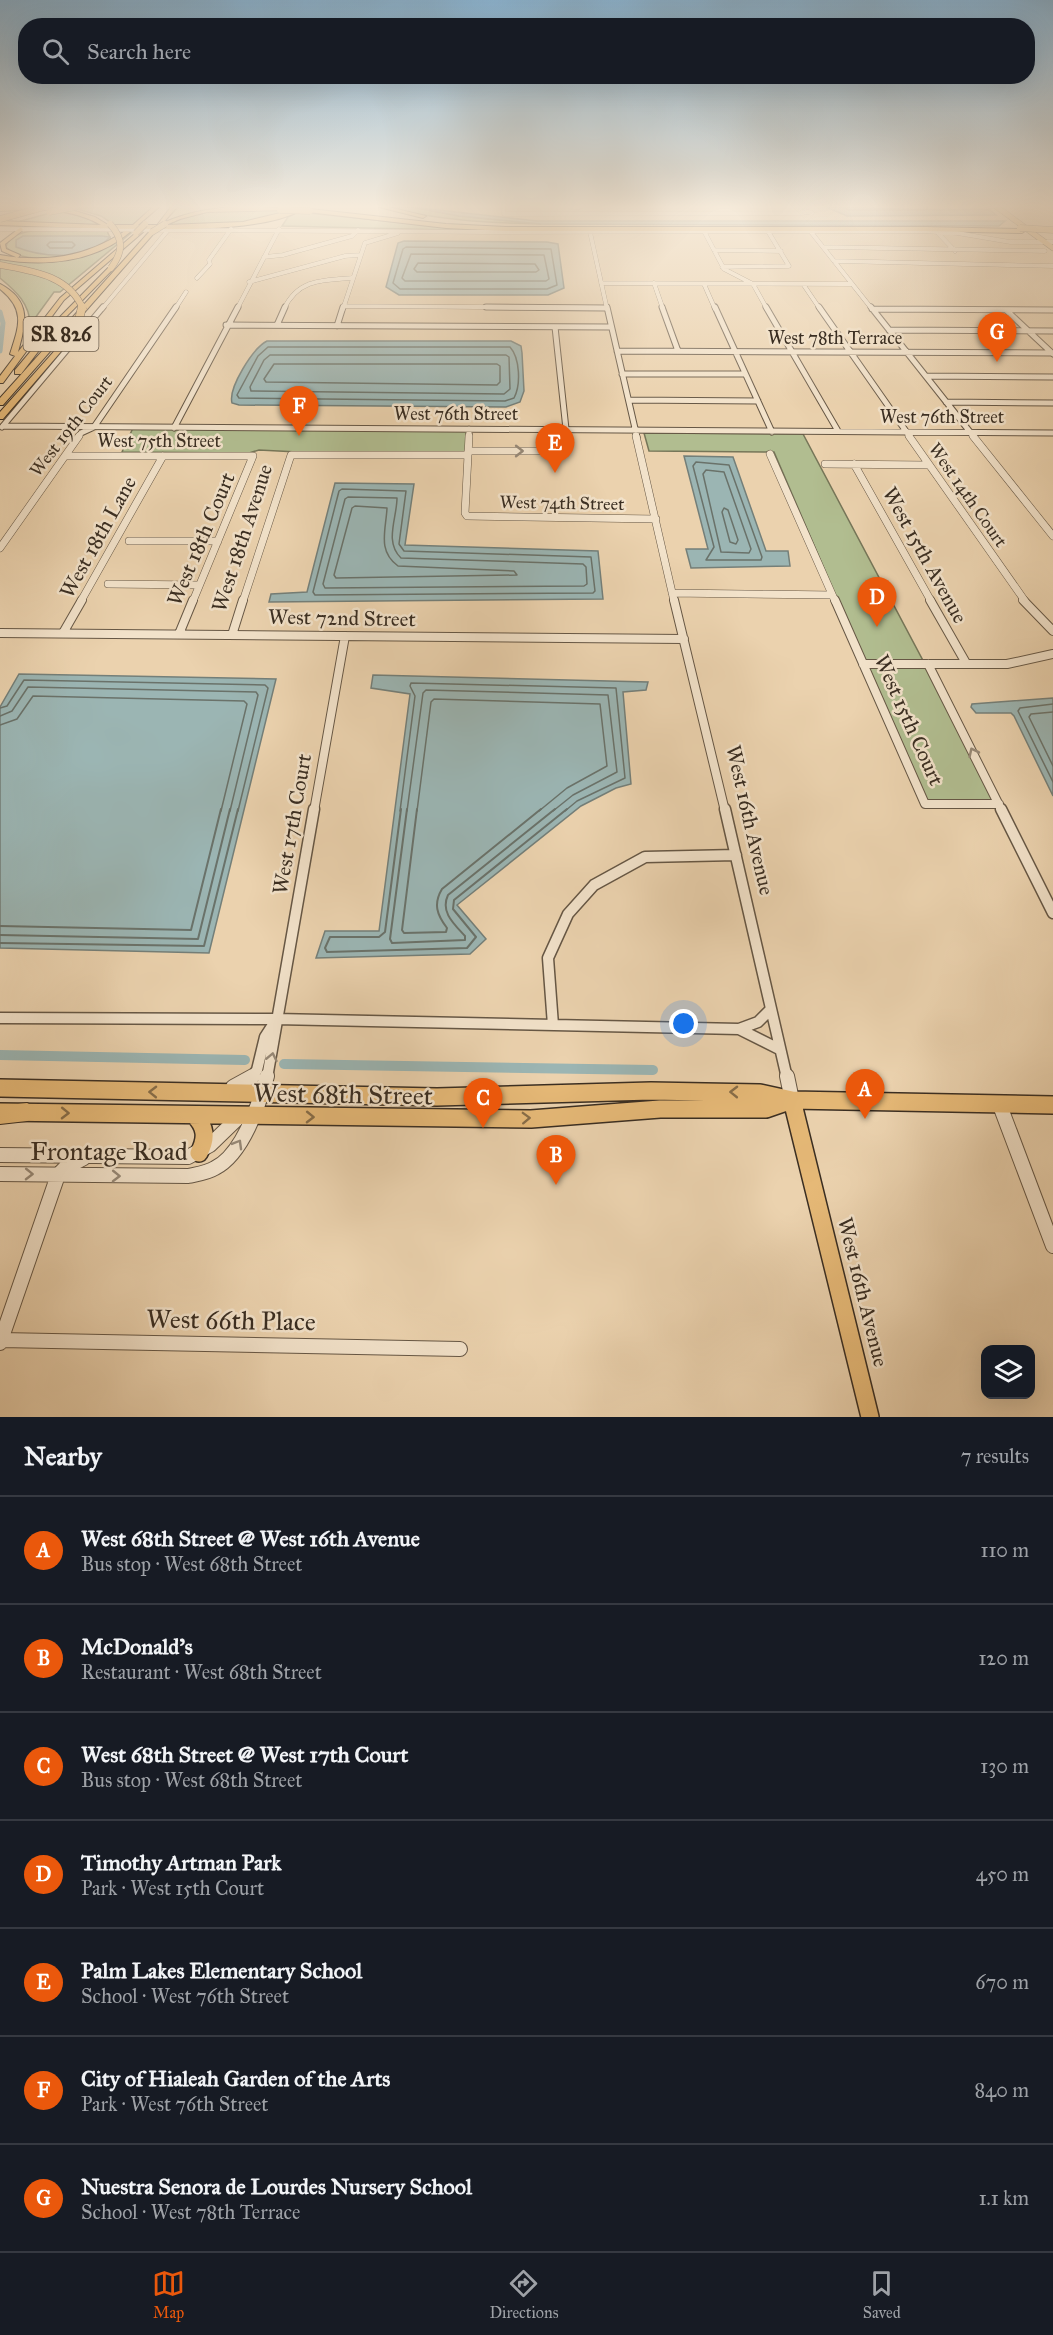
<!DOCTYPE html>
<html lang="en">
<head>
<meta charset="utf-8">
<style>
	body { margin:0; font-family:"IM FELL Great Primer",serif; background:#242831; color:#f1f3f6 }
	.controls { position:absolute; right:18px; bottom:18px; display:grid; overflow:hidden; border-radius:12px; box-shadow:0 6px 24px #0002 }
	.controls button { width:54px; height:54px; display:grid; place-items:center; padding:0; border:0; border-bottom:2px solid #363941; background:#171b24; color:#f1f3f6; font:30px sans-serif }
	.you { position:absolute; left:684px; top:1024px; width:21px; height:21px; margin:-15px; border:4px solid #fff; border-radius:50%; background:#1a73e8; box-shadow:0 0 0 9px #1a73e833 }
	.badge { display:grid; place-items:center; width:39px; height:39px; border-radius:50%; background:#ea580c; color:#fff; font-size:20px; font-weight:700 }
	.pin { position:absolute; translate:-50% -50px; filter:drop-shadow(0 2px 3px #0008) }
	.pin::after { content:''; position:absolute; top:32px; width:21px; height:18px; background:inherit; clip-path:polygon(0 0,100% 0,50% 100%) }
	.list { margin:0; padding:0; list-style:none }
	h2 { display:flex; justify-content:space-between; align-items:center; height:78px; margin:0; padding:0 24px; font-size:26px }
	h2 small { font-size:20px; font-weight:400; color:#9ea1a6 }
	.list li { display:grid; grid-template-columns:39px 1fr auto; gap:18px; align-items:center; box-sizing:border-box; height:108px; padding:0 24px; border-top:2px solid #363941 }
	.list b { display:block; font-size:22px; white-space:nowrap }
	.list p { margin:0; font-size:20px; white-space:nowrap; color:#9ea1a6 }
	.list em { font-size:20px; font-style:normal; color:#9ea1a6 }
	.icon { flex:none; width:33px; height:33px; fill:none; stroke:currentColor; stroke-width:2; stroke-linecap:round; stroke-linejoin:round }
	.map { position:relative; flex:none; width:1053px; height:1417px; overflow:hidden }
	.search { position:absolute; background:#171b24; box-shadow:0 6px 24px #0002; left:18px; right:18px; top:18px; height:66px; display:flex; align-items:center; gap:15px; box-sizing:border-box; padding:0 21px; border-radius:24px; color:#9ea1a6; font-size:22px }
	.sheet { height:834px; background:#171b24 }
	nav { display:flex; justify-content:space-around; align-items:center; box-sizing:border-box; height:84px; border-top:2px solid #363941; background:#171b24; font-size:16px; color:#9ea1a6 }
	nav a { display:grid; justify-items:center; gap:3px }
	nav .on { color:#ea580c }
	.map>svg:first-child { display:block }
	.green { fill:#b1bd90; stroke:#767659; stroke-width:1.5 }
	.water { fill:#9bb5b3; stroke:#747f79; stroke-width:1.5 }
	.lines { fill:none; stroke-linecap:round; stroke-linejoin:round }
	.shore-far1 { stroke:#6a726a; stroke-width:1.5 }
	.shore { stroke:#6a726a; stroke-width:2 }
	.canal-far1 { stroke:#9bb5b3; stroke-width:5 }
	.canal { stroke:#9bb5b3; stroke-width:10 }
	.minor-far5-casing { stroke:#665745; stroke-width:4.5 }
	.minor-far4-casing { stroke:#665745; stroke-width:7 }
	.minor-far3-casing { stroke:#665745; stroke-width:8 }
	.minor-far2-casing { stroke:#665745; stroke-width:10 }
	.minor-far1-casing { stroke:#665745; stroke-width:13 }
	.minor-casing { stroke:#665745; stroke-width:16 }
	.major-far1-casing { stroke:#3a2e22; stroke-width:6 }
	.major-casing { stroke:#3a2e22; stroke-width:20 }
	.highway-casing { stroke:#3a2e22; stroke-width:2 }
	.minor-far5 { stroke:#f2e2ca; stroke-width:4 }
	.minor-far4 { stroke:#f2e2ca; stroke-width:5 }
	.minor-far3 { stroke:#f2e2ca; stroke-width:7 }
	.minor-far2 { stroke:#f2e2ca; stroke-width:8 }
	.minor-far1 { stroke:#f2e2ca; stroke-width:10 }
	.minor { stroke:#f2e2ca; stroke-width:14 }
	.major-far1 { stroke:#e6b977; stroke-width:5 }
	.major { stroke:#e6b977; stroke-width:17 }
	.highway { fill:#e6b977; fill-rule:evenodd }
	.highway-bridge-far1-casing { stroke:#3a2e22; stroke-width:7; stroke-linecap:butt }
	.highway-bridge-casing { stroke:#3a2e22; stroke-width:9; stroke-linecap:butt }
	.highway-bridge-far1 { stroke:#e6b977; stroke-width:6 }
	.highway-bridge { stroke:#e6b977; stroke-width:8 }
	.oneway { stroke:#968876 }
	.oneway2 { stroke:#876d48 }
	.labels { text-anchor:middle; stroke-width:5; stroke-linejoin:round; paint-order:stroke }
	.far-street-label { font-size:18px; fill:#3a2e22; stroke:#f2e2ca }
	.shield { fill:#f2e2ca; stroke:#716454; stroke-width:1.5 }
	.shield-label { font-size:20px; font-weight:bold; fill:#3a2e22 }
	.street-label { font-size:21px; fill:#3a2e22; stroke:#f2e2ca }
	.near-street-label { font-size:26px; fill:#3a2e22; stroke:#f2e2ca }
</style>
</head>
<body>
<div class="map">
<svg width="1053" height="1417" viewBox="0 0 1053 1417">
	<rect width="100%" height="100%" fill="#ebd2ae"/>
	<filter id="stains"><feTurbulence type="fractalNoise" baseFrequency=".00333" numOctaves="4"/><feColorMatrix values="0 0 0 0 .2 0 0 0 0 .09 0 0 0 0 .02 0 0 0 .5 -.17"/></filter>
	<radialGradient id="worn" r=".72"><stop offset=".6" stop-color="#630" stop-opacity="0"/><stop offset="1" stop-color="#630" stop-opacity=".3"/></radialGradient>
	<path class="green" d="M154,207l-23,20h-14l-16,-11 -27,-8z
		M385,207h27l47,9 82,8c-53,-1 -105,-4 -156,-17z
		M216,210l77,1 -45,11 -83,4 20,-9z
		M57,211l28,6 18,10 -89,-4z
		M298,212l135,14 264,5 -248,-1 -167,-4 6,-9z
		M33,231h74l5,11c-26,8 -83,29 -106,5 2,-11 16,-15 27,-16z
		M128,233h3l-71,59h-6l-24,33c0,-21 -14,-34 -30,-47v-20c39,8 97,1 128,-25z
		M133,428l336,2 -2,23h-150l-58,-3 -10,3 -127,-1z
		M644,433l159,1 195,368 -73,2 -151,-352 -125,-1z"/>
	<path class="water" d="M412,207l125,14h468l-6,5 -458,-2 -82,-8z
		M826,207l118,3 37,-1 9,1 6,5 -149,1z
		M23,236h79l8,1c-22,24 -66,21 -94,10v-7z
		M404,241l143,1 11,2 6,44 -16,7h-149l-13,-8 12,-44z
		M267,341h244l10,5 1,7 2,38 -4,11 -14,5 -267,-2 -7,-2c-4,-15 21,-55 35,-62z
		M684,456l49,1 33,94h22l2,15 -99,2 -5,-19h22z
		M335,483l79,1 -9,61 193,6 5,48 -334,3 2,-8 36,-2z
		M19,674l257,5 -67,274 -209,-5v-241z
		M373,675l275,7 -2,8 -23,2 8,92 -15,4 -35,18 -124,99 29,34 -16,15 -154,4 9,-27h54l31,-237 -39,-6z
		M1053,698v98l-39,-80 -3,-3h-35l-5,-6 1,-3z"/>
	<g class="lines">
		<path class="shore-far1" d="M841,207l8,3h76l3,-3
			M50,242h22l3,3 -3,3h-22l-3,-3z
			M406,247l145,2 6,36 -10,4h-147l-7,-6 10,-34z
			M411,254l133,1 5,24 -3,2h-141l-3,-3z
			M418,263l117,1 4,6 -3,2h-119l-3,-3z
			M268,347h242c10,11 11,38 4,51l-9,3 -266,-3 -2,-3 21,-39z
			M270,355h236l3,2 1,32 -6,5 -253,-3 -1,-4 14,-27z
			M274,364h223l3,2v16l-3,3 -231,-3 -2,-3z
			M696,462l33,3 33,92 -1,3h-55l8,-13 -21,-81z
			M706,470l18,2 27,77 -2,4 -28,-1 -18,-78z
			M342,489l64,2 -7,53 5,7 187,6 4,34 -2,2 -278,2 -2,-3 26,-101z
			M348,497l49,1c0,20 -13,44 4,60l182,6 3,3 1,17 -3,2 -259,2 -2,-4 22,-85z
			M355,506l32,2c-1,22 -10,43 11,58l116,5 3,4 -181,3 -2,-3 18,-67z
			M724,508l4,2 10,30 -2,4 -6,-2 -8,-30z
			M1053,704l-33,4 -2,3 35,71
			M0,708l7,-2 17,-26 241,5 3,3 -30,123
			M1053,712l-22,2 -2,3 24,49
			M0,716l12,-5 16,-24 228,5 2,3 -28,116
			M0,725l17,-6 16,-23 211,5 3,3 -26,107
			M400,811l15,-115 -5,-10 1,-3 205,5 9,90 -48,23 -12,10
			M407,811l16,-118 3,-3 182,5 9,77 -44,23 -20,16
			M417,811l14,-109 3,-3 166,5 7,62 -40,22 -28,23"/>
		<path class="shore" d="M401,809l-16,123 -6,5h-49l-5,11 2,4 140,-4 9,-11 -23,-28 1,-9 113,-91
			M407,809l-17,130 2,4 73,-3v-4c-11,-12 -25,-24 -17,-41l107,-86
			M417,809l-15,121 2,3 42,-1 1,-4c-10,-13 -14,-24 -5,-39l99,-80
			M0,926l191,4 30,-121
			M0,935l198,4 32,-130
			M0,943l204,3 34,-137"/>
		<path class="canal-far1" d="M0,312l3,11 -3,28"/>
		<path class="canal" d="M0,1055l245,5
			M284,1064l369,6"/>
		<defs>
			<path id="minor-far5" d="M503,207l1,7 299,-1
				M571,207h9
				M805,211l7,2 -10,-1z
				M0,229l485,3 434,-1 38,2 53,9h43
				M590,232l17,77
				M811,232l61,77
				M937,232l18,19
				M705,233l19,36 29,15 14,25
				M823,247l222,4
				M714,250l67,1
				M264,257l19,-2 69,-19 6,-6
				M834,261l219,5
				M722,267l67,-1 -20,-33
				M197,278l13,-14 -1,-4 22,-31
				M249,282l96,-26 15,-1
				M601,283l250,1
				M654,283l9,26
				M704,284l11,25
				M803,284l17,25
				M343,306l264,2
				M102,309l67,-80
				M175,309l11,-17
				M237,309l42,-80
				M284,309c14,-30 39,-29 68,-31
				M343,309l22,-66 33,-10"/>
			<path id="minor-far4" d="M486,307l121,1
				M607,307l30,130
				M662,307l16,44
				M715,307l57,125
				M766,307l72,124
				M819,307l91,130
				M871,307l103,130
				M872,309l181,1
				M1006,310l47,44
				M226,325l385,2
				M277,325l8,-18
				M337,326l6,-19
				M555,327l11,102
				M889,330l164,1
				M617,351l436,2
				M622,374h123
				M926,376l127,1
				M629,400l129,1
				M946,402l107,1
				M3,426l1050,7
				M2,427l101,-120
				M174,428l64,-121
				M550,429v8
				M78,437l3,-4 13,-6 82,-120
				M469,437v-8"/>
			<path id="minor-far3" d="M469,436l-4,77 2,3 189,3
				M636,436l38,165
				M909,436l116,165
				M973,436l80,100
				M468,451h78l5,-5 -1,-10
				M770,454l65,147
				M65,456h188l-60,145
				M825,464l102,1
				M854,464l77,137
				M129,541h89
				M0,548l79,-112
				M108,584l91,1
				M672,593l160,2
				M81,601l82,-145
				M243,601l48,-146h177"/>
			<path id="minor-far2" d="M674,600l51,211
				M835,600l90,204h74
				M930,600l36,63
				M1023,600l30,31
				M0,633l684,6
				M63,633l19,-33
				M179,634l14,-34
				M232,635l11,-35
				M863,664h144l46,-10
				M928,664l74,147
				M314,811l31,-175"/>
			<path id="minor-far1" d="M725,809l62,269
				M1001,809l52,104
				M0,1018l276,1 463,10 19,-7 12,-12
				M553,1025l-5,-67 20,-44 26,-29 51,-28 91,-2
				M739,1029l40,20
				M251,1078l6,-8 8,-33 11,-17
				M267,1078l47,-269"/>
			<path id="minor" d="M787,1076l5,24
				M233,1087l20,-11
				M999,1103l54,143
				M0,1155l188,2 22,-12 30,-29
				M0,1174l188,2c9,-2 19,-3 27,-8 28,-14 44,-64 52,-92
				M1,1340l459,9
				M0,1343l58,-168 7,-7 19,-10"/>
			<path id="major-far1" d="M997,207l56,41"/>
			<path id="major" d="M0,1088l437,9 214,-6 109,2 32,7 261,5
				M792,1100l78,317
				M0,1112l531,7 129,-10h106l26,-9
				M194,1115c12,12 13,23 5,38"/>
			<path id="highway" d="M0,207h41l27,2 27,8 13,8h25l20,-18h6l-21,18h26l-1,-2c31,-14 63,-17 97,-16 7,1 16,0 23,3l-76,2 -27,7 -14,6 77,-3 54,-13 3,2c-36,18 -100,18 -140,18 -53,0 -107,-2 -160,-4v-4l101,4c-31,-18 -66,-16 -101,-14z
				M171,207h6l-15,17h-4z
				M379,207h9l38,9 -3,2z
				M310,209l136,15 60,3h420l96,2 3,2 -3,2 -96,-2h-420l-60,-3 -138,-16z
				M21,227l2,3 -18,14 1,5 14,6 -2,3 -16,-7 -2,-8z
				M125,231l5,1c-36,31 -86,35 -130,27v-4c46,8 86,2 125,-24z
				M138,231l5,1 -79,68 -61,83h-3v-7l15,-20 -5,-2c9,-28 16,-44 -10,-65v-5c32,17 26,39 18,68l42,-54z
				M150,231l5,1 -152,173h-3v-7z
				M108,268l5,1 -53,54 -39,51h-6v-4l41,-49z
				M58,347l6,1 -61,71h-3v-7z
				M27,1103l6,3 3,6 -3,6 -6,3 -27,3v-18z"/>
		</defs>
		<use href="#minor-far5" class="minor-far5-casing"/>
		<use href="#minor-far4" class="minor-far4-casing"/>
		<use href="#minor-far3" class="minor-far3-casing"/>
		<use href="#minor-far2" class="minor-far2-casing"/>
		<use href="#minor-far1" class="minor-far1-casing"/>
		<use href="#minor" class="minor-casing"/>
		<use href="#major-far1" class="major-far1-casing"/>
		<use href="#major" class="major-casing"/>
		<use href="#highway" class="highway-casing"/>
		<use href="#minor-far5" class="minor-far5"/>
		<use href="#minor-far4" class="minor-far4"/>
		<use href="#minor-far3" class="minor-far3"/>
		<use href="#minor-far2" class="minor-far2"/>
		<use href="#minor-far1" class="minor-far1"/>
		<use href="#minor" class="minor"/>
		<use href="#major-far1" class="major-far1"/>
		<use href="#major" class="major"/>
		<use href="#highway" class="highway"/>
		<defs>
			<path id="highway-bridge-far1" d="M280,210l30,1
				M49,212l26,-5
				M0,219l44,-12
				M110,224c14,15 13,28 1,44
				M1020,228l33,2
				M152,232l13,-8
				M136,233l9,-9
				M0,265c32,6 69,10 83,44"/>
			<path id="highway-bridge" d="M69,336l9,-12 4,-17"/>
		</defs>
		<use href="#highway-bridge-far1" class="highway-bridge-far1-casing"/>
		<use href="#highway-bridge" class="highway-bridge-casing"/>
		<use href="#highway-bridge-far1" class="highway-bridge-far1"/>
		<use href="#highway-bridge" class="highway-bridge"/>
	</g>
	<defs><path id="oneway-chevron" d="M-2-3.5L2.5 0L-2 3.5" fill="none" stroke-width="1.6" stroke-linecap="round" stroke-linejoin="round" transform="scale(1.5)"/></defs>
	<g class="oneway">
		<use href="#oneway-chevron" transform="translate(519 451)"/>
		<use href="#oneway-chevron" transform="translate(973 752) rotate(-116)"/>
		<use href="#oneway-chevron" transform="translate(272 1057) rotate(-78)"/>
		<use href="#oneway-chevron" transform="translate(238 1144) rotate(-60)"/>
		<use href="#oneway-chevron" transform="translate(29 1174) rotate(1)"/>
		<use href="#oneway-chevron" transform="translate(116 1176) rotate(1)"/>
	</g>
	<g class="oneway2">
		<use href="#oneway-chevron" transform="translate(153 1092) rotate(-179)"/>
		<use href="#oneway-chevron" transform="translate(734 1092) rotate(-179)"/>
		<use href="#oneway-chevron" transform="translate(65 1113) rotate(1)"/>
		<use href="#oneway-chevron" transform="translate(310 1117) rotate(1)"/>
		<use href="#oneway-chevron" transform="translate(526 1118) rotate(-2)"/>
	</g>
	<linearGradient id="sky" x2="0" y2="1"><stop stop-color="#89b4d3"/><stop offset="0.51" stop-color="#f6ebdb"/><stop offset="1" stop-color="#f6ebdb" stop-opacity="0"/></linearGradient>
	<rect width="1053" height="405" fill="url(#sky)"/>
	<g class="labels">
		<g class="far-street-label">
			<text x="835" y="344">West 78th Terrace</text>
			<text x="456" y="420">West 76th Street</text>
			<text x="942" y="423">West 76th Street</text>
			<text transform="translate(71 426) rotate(-52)" y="6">West 19th Court</text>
			<text x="159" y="447">West 75th Street</text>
			<text transform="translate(968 495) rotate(55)" y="6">West 14th Court</text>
			<text transform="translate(562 503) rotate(1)" y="6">West 74th Street</text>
		</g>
		<rect class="shield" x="23.5" y="317" width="75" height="34" rx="4.5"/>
		<g class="shield-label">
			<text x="61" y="341">SR 826</text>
		</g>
		<g class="street-label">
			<text transform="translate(98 537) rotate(-61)" y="7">West 18th Lane</text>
			<text transform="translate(242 538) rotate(-72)" y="7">West 18th Avenue</text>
			<text transform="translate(201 539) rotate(-67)" y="7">West 18th Court</text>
			<text transform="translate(925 555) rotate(61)" y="7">West 15th Avenue</text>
			<text transform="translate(342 618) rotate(1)" y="7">West 72nd Street</text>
			<text transform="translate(909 720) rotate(66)" y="7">West 15th Court</text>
			<text transform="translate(750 820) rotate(77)" y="7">West 16th Avenue</text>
			<text transform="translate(292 824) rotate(-80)" y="7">West 17th Court</text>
			<text transform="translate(863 1292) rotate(76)" y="7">West 16th Avenue</text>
		</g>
		<g class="near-street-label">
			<text transform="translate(343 1094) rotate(1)" y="9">West 68th Street</text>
			<text x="109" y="1160">Frontage Road</text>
			<text transform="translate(231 1320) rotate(1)" y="9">West 66th Place</text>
		</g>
	</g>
	<rect width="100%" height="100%" filter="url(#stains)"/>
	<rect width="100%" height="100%" fill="url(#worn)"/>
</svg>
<div class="controls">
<button><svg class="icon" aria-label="layers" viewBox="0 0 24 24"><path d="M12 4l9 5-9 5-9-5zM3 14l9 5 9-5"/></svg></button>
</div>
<div class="you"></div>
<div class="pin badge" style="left:865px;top:1119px">A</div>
<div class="pin badge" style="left:556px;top:1185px">B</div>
<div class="pin badge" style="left:483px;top:1128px">C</div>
<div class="pin badge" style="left:877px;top:627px">D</div>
<div class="pin badge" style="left:555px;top:473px">E</div>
<div class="pin badge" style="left:299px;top:436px">F</div>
<div class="pin badge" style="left:997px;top:362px">G</div>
<div class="search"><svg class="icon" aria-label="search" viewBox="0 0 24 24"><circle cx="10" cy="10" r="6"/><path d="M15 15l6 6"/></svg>Search here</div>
</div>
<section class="sheet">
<h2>Nearby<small>7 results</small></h2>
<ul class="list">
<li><span class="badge">A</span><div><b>West 68th Street @ West 16th Avenue</b><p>Bus stop · West 68th Street</p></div><em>110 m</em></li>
<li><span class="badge">B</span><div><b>McDonald's</b><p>Restaurant · West 68th Street</p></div><em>120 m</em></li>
<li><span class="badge">C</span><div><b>West 68th Street @ West 17th Court</b><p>Bus stop · West 68th Street</p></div><em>130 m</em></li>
<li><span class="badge">D</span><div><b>Timothy Artman Park</b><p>Park · West 15th Court</p></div><em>450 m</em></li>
<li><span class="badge">E</span><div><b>Palm Lakes Elementary School</b><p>School · West 76th Street</p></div><em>670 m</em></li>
<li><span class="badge">F</span><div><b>City of Hialeah Garden of the Arts</b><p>Park · West 76th Street</p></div><em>840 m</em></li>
<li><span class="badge">G</span><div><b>Nuestra Senora de Lourdes Nursery School</b><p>School · West 78th Terrace</p></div><em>1.1 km</em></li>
</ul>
</section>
<nav>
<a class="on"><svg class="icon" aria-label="map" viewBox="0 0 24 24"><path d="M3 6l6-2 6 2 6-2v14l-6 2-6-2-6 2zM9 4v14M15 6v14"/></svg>Map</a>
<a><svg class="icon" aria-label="directions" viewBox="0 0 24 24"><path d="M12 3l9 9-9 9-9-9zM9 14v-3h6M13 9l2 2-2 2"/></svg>Directions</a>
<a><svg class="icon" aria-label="saved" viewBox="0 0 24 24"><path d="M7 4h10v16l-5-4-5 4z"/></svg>Saved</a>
</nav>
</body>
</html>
